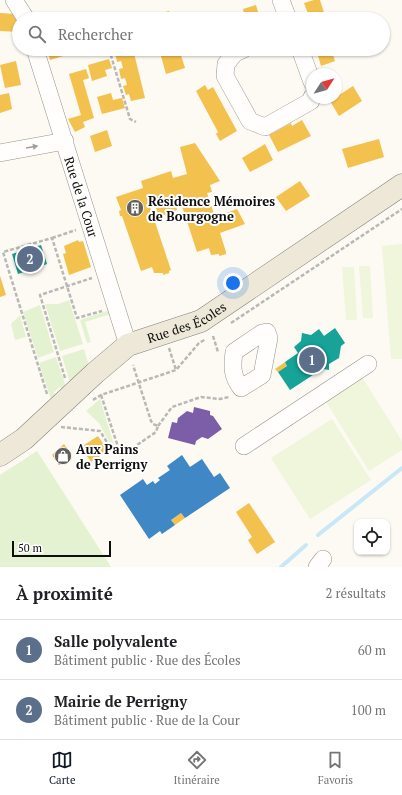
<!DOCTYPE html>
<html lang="fr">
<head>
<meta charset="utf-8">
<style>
	body { margin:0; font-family:"PT Serif",serif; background:#f2f2f2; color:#202124 }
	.controls { position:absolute; right:12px; bottom:12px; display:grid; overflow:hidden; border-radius:8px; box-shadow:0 1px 3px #0004 }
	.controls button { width:36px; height:36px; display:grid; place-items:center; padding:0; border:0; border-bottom:1px solid #e0e0e0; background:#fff; color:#202124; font:20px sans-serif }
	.compass { position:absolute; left:306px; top:68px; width:36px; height:36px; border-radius:50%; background:#fff; box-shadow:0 1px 3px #0004; rotate:54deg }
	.scale { position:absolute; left:12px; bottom:10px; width:99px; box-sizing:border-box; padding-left:4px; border:2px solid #0e0e0e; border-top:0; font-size:11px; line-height:14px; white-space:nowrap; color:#0e0e0e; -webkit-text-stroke:3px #fff; paint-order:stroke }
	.you { position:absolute; left:233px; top:283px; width:14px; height:14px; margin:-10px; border:3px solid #fff; border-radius:50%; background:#1a73e8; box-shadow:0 0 0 6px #1a73e833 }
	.badge { display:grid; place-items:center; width:26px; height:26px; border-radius:50%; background:#111827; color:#fff; font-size:13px; font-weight:700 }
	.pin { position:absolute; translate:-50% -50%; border:2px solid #fff; box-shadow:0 1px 4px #0006 }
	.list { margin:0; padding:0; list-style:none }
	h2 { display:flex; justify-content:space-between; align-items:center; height:52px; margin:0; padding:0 16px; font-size:17px }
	h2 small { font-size:13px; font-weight:400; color:#757577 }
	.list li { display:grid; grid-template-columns:26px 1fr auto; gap:12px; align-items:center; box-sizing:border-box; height:60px; padding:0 16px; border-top:1px solid #e0e0e0 }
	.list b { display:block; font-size:15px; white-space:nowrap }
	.list p { margin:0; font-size:13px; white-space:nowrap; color:#757577 }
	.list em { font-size:13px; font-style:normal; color:#757577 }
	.icon { flex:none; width:22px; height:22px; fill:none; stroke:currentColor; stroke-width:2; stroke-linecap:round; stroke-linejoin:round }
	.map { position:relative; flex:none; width:402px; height:567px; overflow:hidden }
	.search { position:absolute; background:#fff; box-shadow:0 1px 3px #0004; left:12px; right:12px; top:12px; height:44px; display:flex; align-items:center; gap:10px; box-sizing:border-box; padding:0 14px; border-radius:22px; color:#757577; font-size:15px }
	.sheet { height:172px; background:#fff }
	nav { display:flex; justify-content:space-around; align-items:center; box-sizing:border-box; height:56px; border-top:1px solid #e0e0e0; background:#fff; font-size:11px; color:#757577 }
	nav a { display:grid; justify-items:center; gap:2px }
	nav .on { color:#111827 }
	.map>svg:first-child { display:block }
	.green { fill:#e5f2d1 }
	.pitch { fill:#eff6db }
	.homes { fill:#f2c14e }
	.shops { fill:#e4572e }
	.offices { fill:#7b5ea7 }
	.schools { fill:#3f88c5 }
	.public { fill:#17a398 }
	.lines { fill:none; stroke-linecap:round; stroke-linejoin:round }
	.stream { stroke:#c8e7f7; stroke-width:4 }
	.minor-casing { stroke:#959491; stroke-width:18 }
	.major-casing { stroke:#82827e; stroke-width:23 }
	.path { stroke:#b8b8b6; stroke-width:2.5; stroke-dasharray:4 2; stroke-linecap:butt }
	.minor { stroke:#fffefd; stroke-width:17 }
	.major { stroke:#ede8d8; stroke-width:22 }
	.oneway { fill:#9f9e9d }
	.labels { text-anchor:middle; stroke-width:4; stroke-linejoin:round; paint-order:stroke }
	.street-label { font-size:13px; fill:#0e0e0e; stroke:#fff }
	.poi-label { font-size:13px; font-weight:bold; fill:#0e0e0e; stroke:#fff; text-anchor:start }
</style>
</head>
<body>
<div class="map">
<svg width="402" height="567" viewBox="0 0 402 567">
	<rect width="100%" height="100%" fill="#fcfaf2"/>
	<path class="green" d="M69,300l14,44 -23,7 -15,-47h13z
		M40,305l14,47 -16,6 -15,-46z
		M110,310l1,4 -26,8 6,20 -4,1 -7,-23z
		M20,315l6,22 -11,3 -4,-16z
		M84,349l5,17 -19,17 -8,-27z
		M56,357l10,30 -4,2 -2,-2 -6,5 1,4 -4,4 -12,-37z
		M100,399l14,46h-3l-12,-22 -13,-12z
		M37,451l74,116h-111v-92z"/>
	<path class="pitch" d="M402,244v115h-11l-9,-113z
		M359,266h11l3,52h-10z
		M342,267h12l3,53h-11z
		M362,377l40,64v9l-33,21 -44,-71z
		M332,419l39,61 -61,39 -39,-61z"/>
	<path class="homes" d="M314,0h6l6,19h-16l-6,-16z
		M256,5l4,14h-28l-1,-2 13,-3 -1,-5z
		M169,11l2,8h-18l-1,-3z
		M0,13l16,1 3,6v12l-19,-1z
		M219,13l2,6h-23v-1z
		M47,49h36v1l-33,10z
		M118,49h15l12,49 -14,3 -2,-7 -3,1 -3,-9 4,-1 -2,-7 -4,1 -2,-10 4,-1 -2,-7 -4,1 -2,-9 4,-1z
		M159,49h20l6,19 -19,6z
		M316,49h15l4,12 -14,5z
		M109,59l3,9 -7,2 2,6 -15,5 -4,-16z
		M16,61l5,24 -16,3 -5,-23z
		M86,69l3,9 -6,2 11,38 -11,4 2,5 -10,5 -7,-13 13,-4 -12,-41z
		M205,85l3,5 5,-3 24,44 -17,10 -4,-7 2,-2 -22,-41z
		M353,86l9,15 -23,15 -9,-15z
		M9,93l3,16 -12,4v-18z
		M111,93l2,7 9,-2 3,10 -23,6 -5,-17z
		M302,120l9,16 -33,16 -9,-17 22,-12 1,3z
		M107,130l5,16 -17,6 -5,-16z
		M379,139l5,18 -36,11 -6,-19z
		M195,143l25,38 -10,4 2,7 -5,1 8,24 22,-8 8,15 -25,9 6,19v2l-7,2v-2l-8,1 -2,-7 -12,4 -18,-55 -5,2 3,11 -18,7 -4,-12 -5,2 21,63 -2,1v2l-6,2v-2h-9l-2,-6 -11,4 -19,-55h-2l-1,-5 2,-1 -5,-13 27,-9 -2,-7 30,-10 2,7 14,-4 -7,-27z
		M265,144l8,16 -23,12 -8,-14z
		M300,181l10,15 -24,15 -10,-14z
		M78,240l1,2 4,-1 8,26 -22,8 -6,-21 3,-1 -2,-7z
		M0,276l6,19 -6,2z
		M285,362l2,4 -9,6 -3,-3z
		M98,436l10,15 -17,11 -10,-15z
		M64,444l2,3 -13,9 -1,-1z
		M249,503l26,39 -18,12 -9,-14 4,-3 -16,-25z
		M181,513l4,5 -10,7 -4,-5z"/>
	<path class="shops" d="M66,447l6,9 -13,9 -6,-9z"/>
	<path class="offices" d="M194,407l16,4v4l3,1 9,13 -14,10 -6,-2 -6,4 -1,4 -27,-7 4,-16 5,1 1,-5 9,-7 6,2z"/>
	<path class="schools" d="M182,455l8,12 12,-8 12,18 6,-4 10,15 -45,30 -4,-5 -10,7 4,5 -13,9 -2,-3 -11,8 -29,-44 23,-16 4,6 6,-4 2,3 5,-4 -2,-2 12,-8 -3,-4z"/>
	<path class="public" d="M41,245l6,19 -29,10 -6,-20z
		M335,328l10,15 -4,3 -2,12 -10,6v6l-12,-2 -1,5 -26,17 -12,-18 9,-6 -2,-4 13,-9 -4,-6 7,-6 1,-8 9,2 8,-6 5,7z"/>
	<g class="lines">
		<path class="stream" d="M318,535l84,-67
			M281,567l25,-22"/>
		<defs>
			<g id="minor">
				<path d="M14,0l12,19"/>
				<path d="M281,0l7,19"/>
				<path id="s1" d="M35,49l93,296"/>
				<path d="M244,49l-9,4 -9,11 -1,12 25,45 15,6 46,-26 1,-4"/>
				<path d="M300,49l12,33"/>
				<path d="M0,153l65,-12"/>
				<path d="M267,332l2,6 -7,37 -21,13c-9,-12 -9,-21 -7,-36l28,-19z"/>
				<path d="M244,446l124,-82"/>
				<path d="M317,567l6,-8"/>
			</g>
			<g id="major">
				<path id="s2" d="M0,455l24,-16 71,-66 33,-28 73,-24 201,-136"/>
			</g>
		</defs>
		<use href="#minor" class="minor-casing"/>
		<use href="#major" class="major-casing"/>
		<path class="path" d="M109,49l21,70 6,3
			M52,238l24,-8
			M231,323l171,-114
			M213,336l5,16
			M169,348l7,22
			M65,378l-25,-83 52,-17
			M47,394l-44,-142 49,-14 25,80 25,-7
			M101,395l20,61 35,-24 2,-6 -5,-2 -2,-3 -18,-56
			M93,400l8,-5 75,-25 23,-27 7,-4
			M158,426l14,-19 29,-10 19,2 9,-2
			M61,427l39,4 13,21 5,-4"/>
		<use href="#minor" class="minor"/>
		<use href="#major" class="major"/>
	</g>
	<defs><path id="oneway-solid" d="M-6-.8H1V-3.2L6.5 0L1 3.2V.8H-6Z"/></defs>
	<use class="oneway" href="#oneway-solid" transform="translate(32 147) rotate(-10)"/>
	<defs>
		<symbol id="building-disc" viewBox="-11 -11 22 22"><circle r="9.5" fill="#61615e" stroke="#fff"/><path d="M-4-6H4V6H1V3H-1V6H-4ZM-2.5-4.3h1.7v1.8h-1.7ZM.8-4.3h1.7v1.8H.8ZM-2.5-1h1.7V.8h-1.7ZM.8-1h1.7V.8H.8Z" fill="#fff"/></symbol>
		<symbol id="shop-disc" viewBox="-11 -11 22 22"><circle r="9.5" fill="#61615e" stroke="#fff"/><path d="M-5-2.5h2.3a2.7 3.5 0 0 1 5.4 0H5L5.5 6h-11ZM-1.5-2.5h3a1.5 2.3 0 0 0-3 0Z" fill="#fff"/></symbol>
	</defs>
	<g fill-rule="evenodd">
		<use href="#building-disc" x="125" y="198" width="20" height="20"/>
		<use href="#shop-disc" x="53" y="446" width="20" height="20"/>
	</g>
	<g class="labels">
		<g class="street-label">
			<text dy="5" stroke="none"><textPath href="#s1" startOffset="155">Rue de la Cour</textPath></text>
			<text dy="5" stroke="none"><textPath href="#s2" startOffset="232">Rue des Écoles</textPath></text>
		</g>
		<g class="poi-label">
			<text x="148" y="206">Résidence Mémoires<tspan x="148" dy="15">de Bourgogne</tspan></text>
			<text x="76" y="454">Aux Pains<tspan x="76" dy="15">de Perrigny</tspan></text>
		</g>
	</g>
</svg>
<div class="controls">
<button><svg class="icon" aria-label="locate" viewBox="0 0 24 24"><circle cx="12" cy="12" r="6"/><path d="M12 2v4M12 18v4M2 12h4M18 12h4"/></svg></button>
</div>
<svg class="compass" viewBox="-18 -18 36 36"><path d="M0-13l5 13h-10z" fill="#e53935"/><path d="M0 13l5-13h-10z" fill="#757577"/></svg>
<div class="scale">50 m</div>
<div class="you"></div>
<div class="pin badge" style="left:312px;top:360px;background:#5c6f8a">1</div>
<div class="pin badge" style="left:30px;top:259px;background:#5c6f8a">2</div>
<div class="search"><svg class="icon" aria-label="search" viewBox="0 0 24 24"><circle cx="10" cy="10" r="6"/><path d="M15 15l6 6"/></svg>Rechercher</div>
</div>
<section class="sheet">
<h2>À proximité<small>2 résultats</small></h2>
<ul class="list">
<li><span class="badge" style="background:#5c6f8a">1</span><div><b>Salle polyvalente</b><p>Bâtiment public · Rue des Écoles</p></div><em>60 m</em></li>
<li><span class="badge" style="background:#5c6f8a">2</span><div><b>Mairie de Perrigny</b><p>Bâtiment public · Rue de la Cour</p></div><em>100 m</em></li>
</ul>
</section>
<nav>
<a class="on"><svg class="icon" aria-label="map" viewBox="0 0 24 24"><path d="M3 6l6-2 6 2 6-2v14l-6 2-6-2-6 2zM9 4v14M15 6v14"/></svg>Carte</a>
<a><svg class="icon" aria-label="directions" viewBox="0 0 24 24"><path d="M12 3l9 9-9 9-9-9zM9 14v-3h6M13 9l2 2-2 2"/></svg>Itinéraire</a>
<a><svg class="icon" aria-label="saved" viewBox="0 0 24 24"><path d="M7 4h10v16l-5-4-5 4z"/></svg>Favoris</a>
</nav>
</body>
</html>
